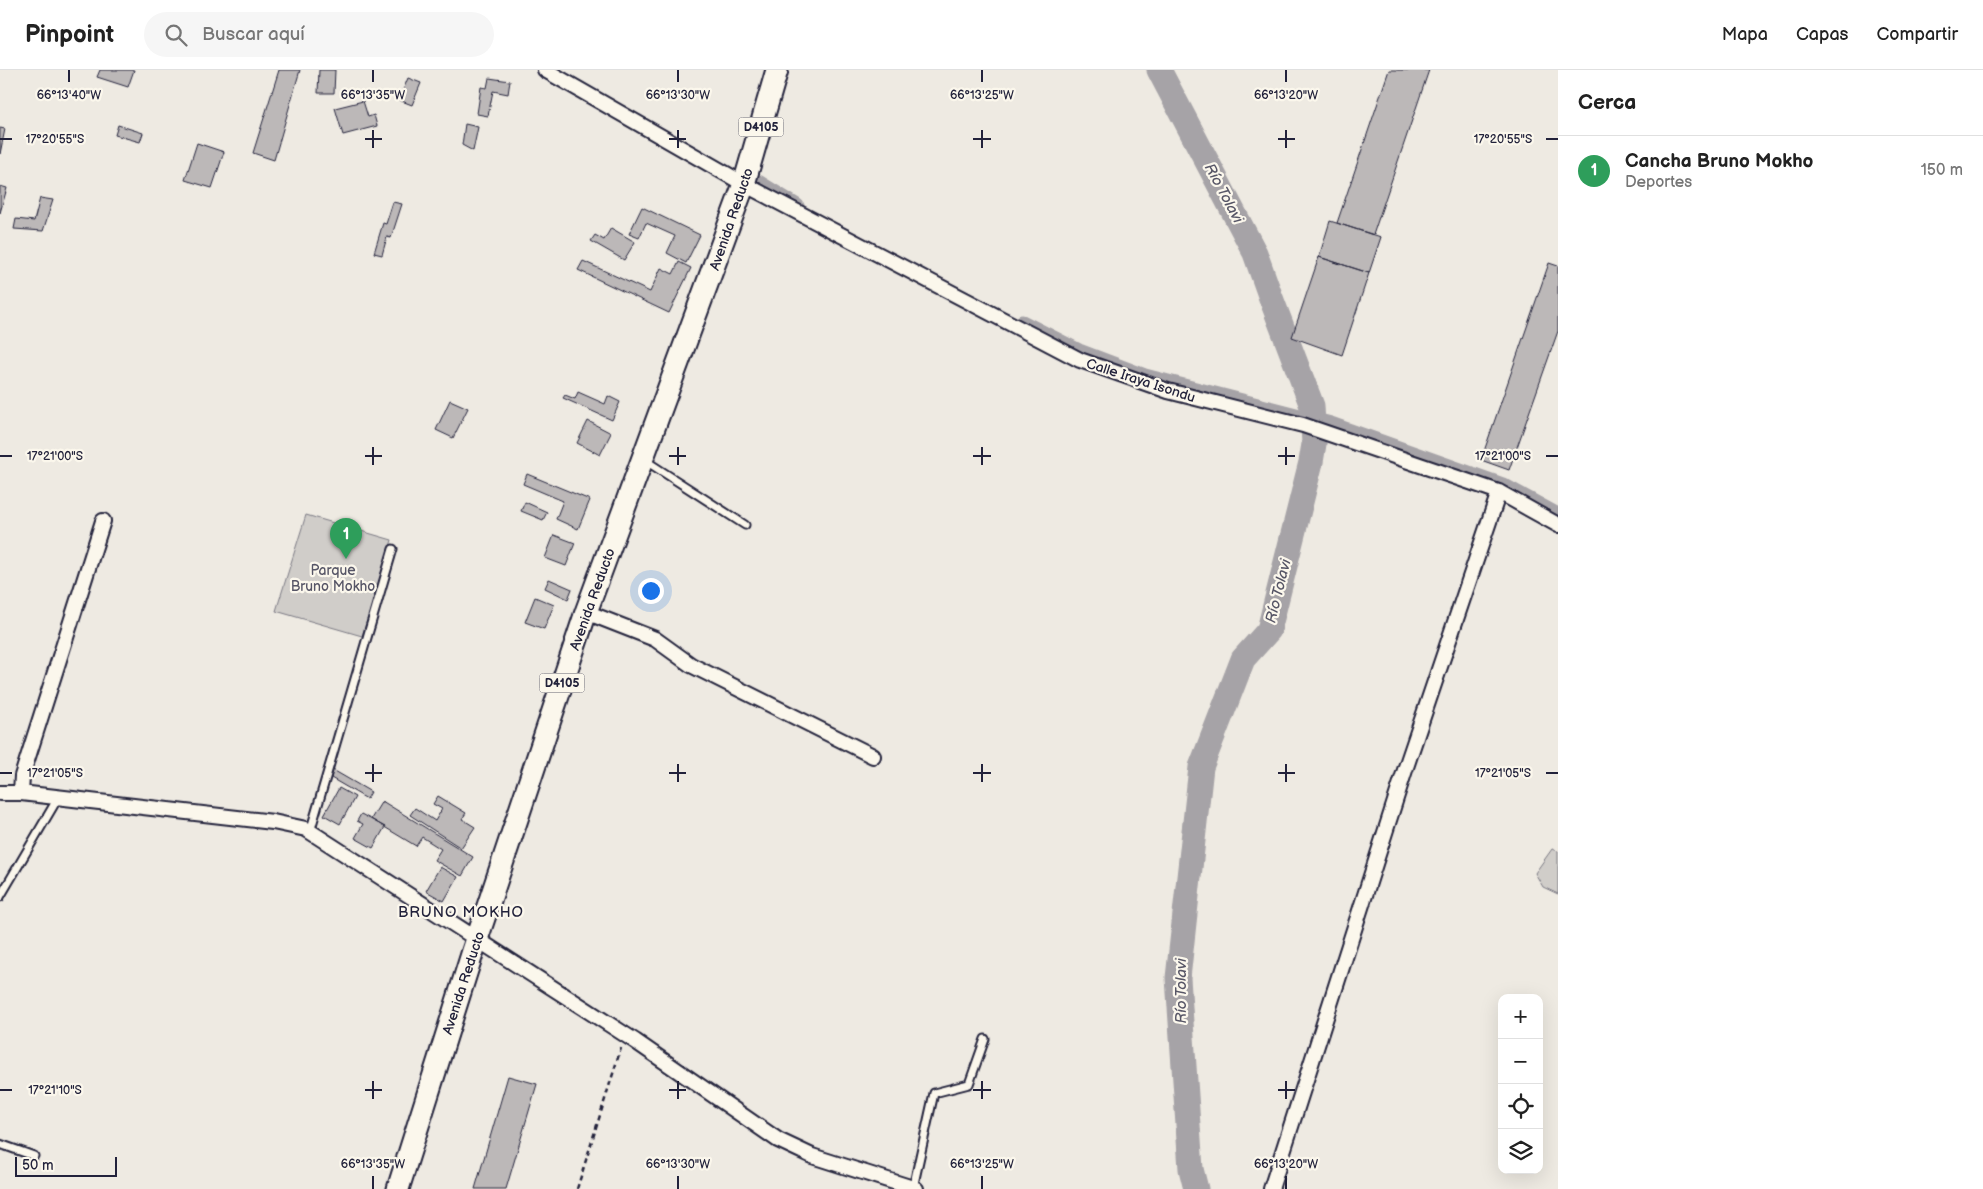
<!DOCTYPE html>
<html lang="es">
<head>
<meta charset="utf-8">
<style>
	body { margin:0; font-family:"Balsamiq Sans",sans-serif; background:#f6f6f6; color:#222 }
	.controls { position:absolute; right:15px; bottom:15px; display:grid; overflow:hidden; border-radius:10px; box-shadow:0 5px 20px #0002 }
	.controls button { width:45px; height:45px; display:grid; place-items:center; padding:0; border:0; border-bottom:1px solid #e0e0e0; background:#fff; color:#222; font:25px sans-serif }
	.scale { position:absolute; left:15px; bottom:12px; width:102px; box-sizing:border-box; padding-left:5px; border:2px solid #22223b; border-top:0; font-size:14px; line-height:18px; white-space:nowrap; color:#22223b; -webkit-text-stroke:4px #fbf7ec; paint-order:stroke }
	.you { position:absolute; left:650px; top:520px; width:18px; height:18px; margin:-12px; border:4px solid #fff; border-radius:50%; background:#1a73e8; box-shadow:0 0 0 8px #1a73e833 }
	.badge { display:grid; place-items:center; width:32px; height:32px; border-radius:50%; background:#d93025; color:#fff; font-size:16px; font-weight:700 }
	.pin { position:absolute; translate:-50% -41px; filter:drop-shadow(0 1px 2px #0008) }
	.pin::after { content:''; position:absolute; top:26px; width:18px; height:15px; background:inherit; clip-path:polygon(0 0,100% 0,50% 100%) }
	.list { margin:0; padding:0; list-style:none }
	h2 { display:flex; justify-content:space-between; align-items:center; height:65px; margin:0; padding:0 20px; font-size:21px }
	h2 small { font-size:16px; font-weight:400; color:#767676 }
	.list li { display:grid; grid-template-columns:32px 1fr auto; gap:15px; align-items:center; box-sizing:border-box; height:70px; padding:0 20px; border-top:1px solid #e0e0e0 }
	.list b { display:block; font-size:19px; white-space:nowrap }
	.list p { margin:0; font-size:16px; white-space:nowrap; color:#767676 }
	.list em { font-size:16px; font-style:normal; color:#767676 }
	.icon { flex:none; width:28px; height:28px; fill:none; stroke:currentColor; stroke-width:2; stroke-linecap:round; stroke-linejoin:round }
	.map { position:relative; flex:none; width:1558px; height:1119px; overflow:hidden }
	header { display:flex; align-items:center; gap:30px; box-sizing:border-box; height:70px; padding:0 25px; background:#fff; border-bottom:1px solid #e0e0e0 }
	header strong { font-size:24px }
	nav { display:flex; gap:28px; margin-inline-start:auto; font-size:18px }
	.search { width:350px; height:45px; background:#f6f6f6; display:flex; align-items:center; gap:12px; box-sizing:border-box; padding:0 18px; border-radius:28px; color:#767676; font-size:19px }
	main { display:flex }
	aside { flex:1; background:#fff }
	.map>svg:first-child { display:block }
	.green { fill:#d0cdc9; stroke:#797882 }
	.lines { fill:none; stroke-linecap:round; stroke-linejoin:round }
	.canal { stroke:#a6a3a7; stroke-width:15 }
	.river { stroke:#a6a3a7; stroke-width:25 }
	.building { fill:#bcb8b8; stroke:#22223b }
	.service-casing { stroke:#22223b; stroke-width:11 }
	.minor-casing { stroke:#22223b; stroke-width:18 }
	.primary-casing { stroke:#22223b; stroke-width:25 }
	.path { stroke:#22223b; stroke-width:2.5; stroke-dasharray:5 4; stroke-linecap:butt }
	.service { stroke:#fbf7ec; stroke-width:7 }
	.minor { stroke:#fbf7ec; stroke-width:14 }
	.primary { stroke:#fbf7ec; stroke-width:21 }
	.ticks { fill:none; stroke:#22223b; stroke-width:2 }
	.labels { text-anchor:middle; stroke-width:4.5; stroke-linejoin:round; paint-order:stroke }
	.shield { fill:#fbf7ec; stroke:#636270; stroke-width:1 }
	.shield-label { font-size:12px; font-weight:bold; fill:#22223b }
	.street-label { font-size:14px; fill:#22223b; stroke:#fbf7ec }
	.park-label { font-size:14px; fill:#565566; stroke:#fbf7ec }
	.water-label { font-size:15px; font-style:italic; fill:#575666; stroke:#fbf7ec }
	.neighbourhood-label { font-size:15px; letter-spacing:1px; fill:#22223b; stroke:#fbf7ec }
	.ticks-label { font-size:12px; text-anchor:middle; fill:#22223b; stroke:#fbf7ec; stroke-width:4.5; stroke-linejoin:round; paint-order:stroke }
</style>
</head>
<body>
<header>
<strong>Pinpoint</strong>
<div class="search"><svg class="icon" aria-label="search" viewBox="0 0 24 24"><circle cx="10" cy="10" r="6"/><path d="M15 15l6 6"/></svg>Buscar aquí</div>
<nav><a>Mapa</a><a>Capas</a><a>Compartir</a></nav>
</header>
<main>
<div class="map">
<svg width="1558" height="1119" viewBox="0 0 1558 1119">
	<rect width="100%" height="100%" fill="#eeeae2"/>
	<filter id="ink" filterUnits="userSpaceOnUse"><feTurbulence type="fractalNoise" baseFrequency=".02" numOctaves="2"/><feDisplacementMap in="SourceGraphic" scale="10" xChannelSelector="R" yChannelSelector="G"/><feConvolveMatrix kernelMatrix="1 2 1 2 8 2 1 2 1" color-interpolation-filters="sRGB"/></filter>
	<g filter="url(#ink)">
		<path class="green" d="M306,445l86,25 -30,96 -86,-25z
			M1552,779l6,2v43l-15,-7 -8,-14z"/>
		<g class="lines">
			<path class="canal" d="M758,112l39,24
				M1022,252l57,29 66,25 186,48 172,61 55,30"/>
			<path class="river" d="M1159,0l96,183 16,45 41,108 2,38 -3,18 -42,168 -26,29 -42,108 -23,211 13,191 5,20"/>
		</g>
		<path class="building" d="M100,0h34l-6,17 -31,-10z
			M279,0h21l-26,90 -21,-7z
			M319,0h16l-1,23h-16z
			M1389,0h40l-56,165 -36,-12z
			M408,8l13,5 -9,22 -13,-5z
			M489,8l21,3 -2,13 -15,-3 -5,25 -11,-2 4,-27 6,1z
			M363,31l5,16 6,-2 3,11 -34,9 -8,-27z
			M465,54l13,3 -5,24 -11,-6z
			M118,55l25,8 -3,9 -25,-7z
			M0,58l5,1 -5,25z
			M197,73l27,9 -12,36 -27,-8z
			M0,116l7,2 -7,25z
			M40,128l13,2 -10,31 -29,-2 2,-10 18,2z
			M393,132l9,2 -11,34 -4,-1 -5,18 -8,-2 9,-30 3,1z
			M642,137l58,28 -14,28 -19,-10 8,-17 -29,-13 -7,15 -10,-4z
			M1330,151l51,16 -12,36 -50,-16z
			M611,158l24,14 -11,18 -33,-19 4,-6 9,5z
			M1319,187l50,16 -27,82 -50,-18z
			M583,191l67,31 11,-24 12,6 6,-12 12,6 -22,45 -91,-43z
			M1549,193l9,3v65l-49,139 -28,-10z
			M578,322l27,12 3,-8 12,6 -8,18 -49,-22 2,-3 10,4z
			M450,330l18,8 -15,30 -17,-8z
			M588,351l23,12 -11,22 -23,-12z
			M527,404l63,26 -12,29 -22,-10 7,-18 -40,-17z
			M525,432l22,10 -4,8 -22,-9z
			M554,465l21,8 -9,23 -21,-8z
			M549,509l23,10 -4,10 -23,-11z
			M535,527l19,8 -10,24 -19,-7z
			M333,700l38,22 -4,7 -36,-21z
			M339,718l16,9 -15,27 -16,-9z
			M438,726l28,17 -4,6 13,8 -14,21 -51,-33 5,-7 20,13 7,-12 -9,-5z
			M382,731l91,56 -11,19 -28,-16 7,-11 -19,-12 -6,9 -45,-27z
			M361,744l24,13 -12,21 -18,-10 8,-14 -6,-3z
			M440,797l18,10 -14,24 -18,-10z
			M508,1006l29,8 -31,105h-31z"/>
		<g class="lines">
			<defs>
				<path id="service" d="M646,391l99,64
					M310,762l83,-283
					M0,827l58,-99
					M0,1074l34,12
					M913,1118l21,-95 35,-9 16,-45"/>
				<path id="minor" d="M545,0l199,114 336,176 88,31 135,34 196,67 59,33
					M586,542l69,27 36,26 182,91
					M0,723h21l252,29 33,7 329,212 143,99 34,16 104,33
					M21,723l1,-17 81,-255
					M1271,1119l134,-419 94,-278"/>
				<path id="primary" d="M398,1119l75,-238 113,-339 158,-428 33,-114"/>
			</defs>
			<use href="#service" class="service-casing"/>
			<use href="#minor" class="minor-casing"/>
			<use href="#primary" class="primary-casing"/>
			<path class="path" d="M577,1119l44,-141"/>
			<use href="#service" class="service"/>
			<use href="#minor" class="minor"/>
			<use href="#primary" class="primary"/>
		</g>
	</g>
	<path class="ticks" d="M69,0v12M373,0v12M678,0v12M982,0v12M1286,0v12M373,60v18M678,60v18M982,60v18M1286,60v18M0,69h12M365,69h17M669,69h17M973,69h18M1278,69h17M1546,69h12M373,377v18M678,377v18M982,377v18M1286,377v18M0,386h12M365,386h17M669,386h17M973,386h18M1278,386h17M1546,386h12M373,694v18M678,694v18M982,694v18M1286,694v18M0,703h12M365,703h17M669,703h17M973,703h18M1278,703h17M1546,703h12M373,1011v18M678,1011v18M982,1011v18M1286,1011v18M0,1020h12M365,1020h17M669,1020h17M973,1020h18M1278,1020h17M373,1106v13M678,1106v13M982,1106v13M1286,1106v13"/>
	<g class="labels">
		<g class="shield">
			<rect x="738.5" y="47.5" width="45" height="19" rx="4"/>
			<rect x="539.5" y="603.5" width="45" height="19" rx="4"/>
		</g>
		<g class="shield-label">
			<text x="761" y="61">D4105</text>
			<text x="562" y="617">D4105</text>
		</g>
		<g class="street-label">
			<text transform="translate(731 149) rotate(-71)" y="5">Avenida Reducto</text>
			<text transform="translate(1141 310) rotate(18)" y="5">Calle Iraya Isondu</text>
			<text transform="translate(592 529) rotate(-70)" y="5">Avenida Reducto</text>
			<text transform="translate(463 913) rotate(-72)" y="5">Avenida Reducto</text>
		</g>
		<g class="park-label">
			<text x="333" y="505">Parque<tspan x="333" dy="16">Bruno Mokho</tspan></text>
		</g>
		<g class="water-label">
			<text transform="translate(1224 123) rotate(62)" y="5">Río Tolavi</text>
			<text transform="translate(1278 521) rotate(-76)" y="5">Río Tolavi</text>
			<text transform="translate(1181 921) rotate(-90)" y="5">Río Tolavi</text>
		</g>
		<g class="neighbourhood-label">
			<text x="461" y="847">BRUNO MOKHO</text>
		</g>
	</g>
	<g class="ticks-label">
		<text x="69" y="29">66°13'40"W</text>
		<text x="373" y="29">66°13'35"W</text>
		<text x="678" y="29">66°13'30"W</text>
		<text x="982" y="29">66°13'25"W</text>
		<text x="1286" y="29">66°13'20"W</text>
		<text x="55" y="73">17°20'55"S</text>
		<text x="1503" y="73">17°20'55"S</text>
		<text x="55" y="390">17°21'00"S</text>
		<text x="1503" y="390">17°21'00"S</text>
		<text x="55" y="707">17°21'05"S</text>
		<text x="1503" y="707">17°21'05"S</text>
		<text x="55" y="1024">17°21'10"S</text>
		<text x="373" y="1098">66°13'35"W</text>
		<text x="678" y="1098">66°13'30"W</text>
		<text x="982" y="1098">66°13'25"W</text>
		<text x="1286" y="1098">66°13'20"W</text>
	</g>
</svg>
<div class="controls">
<button>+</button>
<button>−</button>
<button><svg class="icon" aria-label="locate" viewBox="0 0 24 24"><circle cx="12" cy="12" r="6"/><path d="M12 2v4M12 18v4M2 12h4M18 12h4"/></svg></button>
<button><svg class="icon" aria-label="layers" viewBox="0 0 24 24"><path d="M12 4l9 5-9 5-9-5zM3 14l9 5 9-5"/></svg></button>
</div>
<div class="scale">50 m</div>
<div class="you"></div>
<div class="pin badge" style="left:346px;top:489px;background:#2e9e5b">1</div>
</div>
<aside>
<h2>Cerca<small></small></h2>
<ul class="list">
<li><span class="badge" style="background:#2e9e5b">1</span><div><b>Cancha Bruno Mokho</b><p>Deportes</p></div><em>150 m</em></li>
</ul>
</aside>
</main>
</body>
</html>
